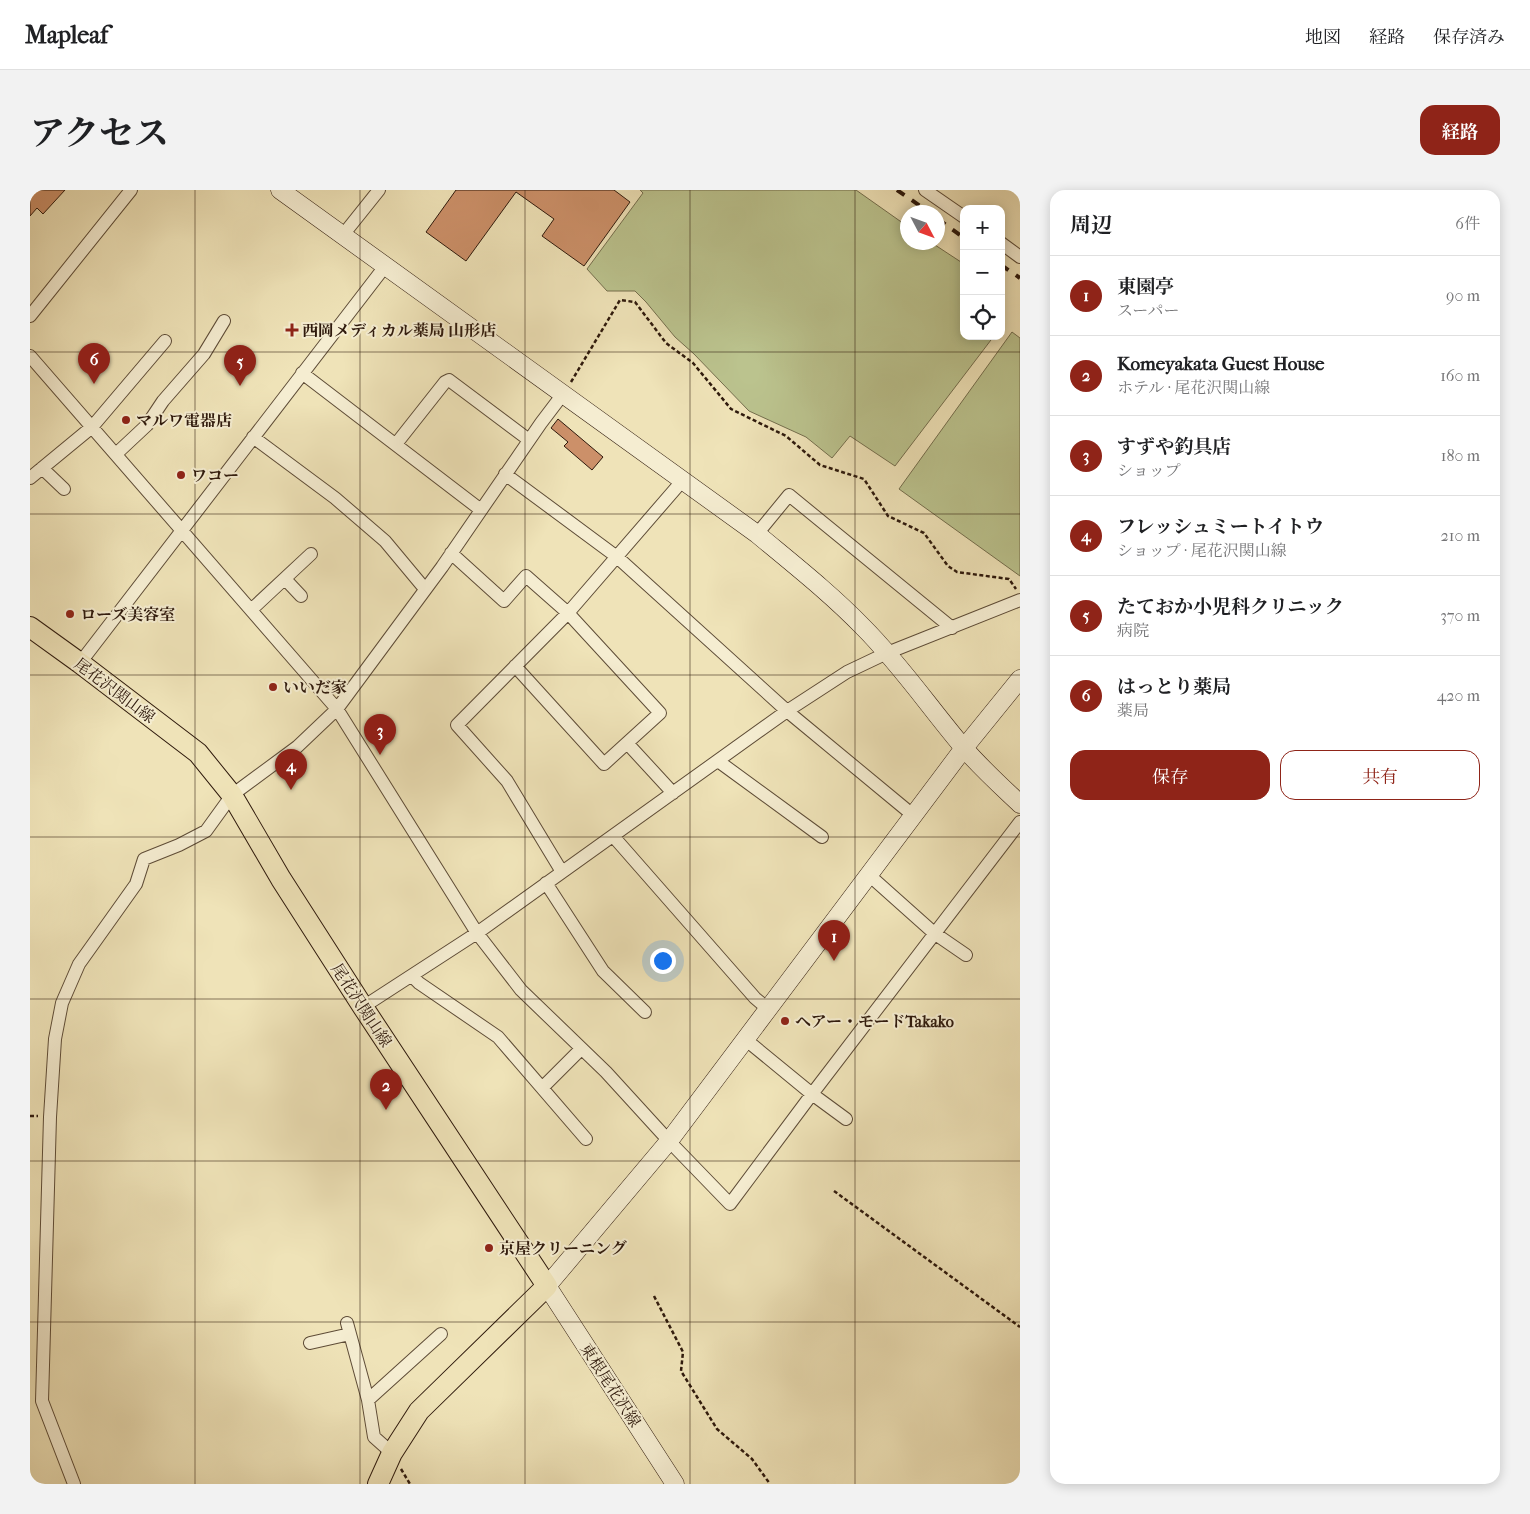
<!DOCTYPE html>
<html lang="ja">
<head>
<meta charset="utf-8">
<style>
	body { margin:0; font-family:"IM FELL French Canon","Noto Serif JP",serif; background:#f2f2f2; color:#202124 }
	.controls { position:absolute; right:15px; top:15px; display:grid; overflow:hidden; border-radius:10px; box-shadow:0 2px 12px #0003 }
	.controls button { width:45px; height:45px; display:grid; place-items:center; padding:0; border:0; border-bottom:1px solid #e0e0e0; background:#fff; color:#202124; font:25px sans-serif }
	.compass { position:absolute; left:870px; top:15px; width:45px; height:45px; border-radius:50%; background:#fff; box-shadow:0 2px 12px #0003; rotate:131deg }
	.you { position:absolute; left:632px; top:770px; width:18px; height:18px; margin:-12px; border:4px solid #fff; border-radius:50%; background:#1a73e8; box-shadow:0 0 0 8px #1a73e833 }
	.badge { display:grid; place-items:center; width:32px; height:32px; border-radius:50%; background:#8f2418; color:#fff; font-size:16px; font-weight:700 }
	.pin { position:absolute; translate:-50% -41px; filter:drop-shadow(0 1px 2px #0008) }
	.pin::after { content:''; position:absolute; top:26px; width:18px; height:15px; background:inherit; clip-path:polygon(0 0,100% 0,50% 100%) }
	.list { margin:0; padding:0; list-style:none }
	h2 { display:flex; justify-content:space-between; align-items:center; height:65px; margin:0; padding:0 20px; font-size:21px }
	h2 small { font-size:16px; font-weight:400; color:#757577 }
	.list li { display:grid; grid-template-columns:32px 1fr auto; gap:15px; align-items:center; box-sizing:border-box; height:80px; padding:0 20px; border-top:1px solid #e0e0e0 }
	.list b { display:block; font-size:19px; white-space:nowrap }
	.list p { margin:0; font-size:16px; white-space:nowrap; color:#757577 }
	.list em { font-size:16px; font-style:normal; color:#757577 }
	.actions { display:flex; gap:10px; padding:15px 20px }
	.actions a { flex:1; padding:11px 0; border:1px solid #8f2418; border-radius:15px; text-align:center; font-size:18px; color:#8f2418 }
	.actions .main { background:#8f2418; color:#fff }
	.icon { flex:none; width:28px; height:28px; fill:none; stroke:currentColor; stroke-width:2; stroke-linecap:round; stroke-linejoin:round }
	.map { position:relative; flex:none; width:990px; height:1294px; overflow:hidden; border-radius:15px }
	header { display:flex; align-items:center; gap:30px; box-sizing:border-box; height:70px; padding:0 25px; background:#fff; border-bottom:1px solid #e0e0e0 }
	header strong { font-size:24px }
	nav { display:flex; gap:28px; margin-inline-start:auto; font-size:18px }
	.intro { display:flex; align-items:center; justify-content:space-between; box-sizing:border-box; height:120px; padding:0 30px }
	h1 { margin:0; font-size:35px }
	.button { padding:12px 22px; border-radius:15px; background:#8f2418; color:#fff; font-size:18px; font-weight:700 }
	main { display:flex; gap:30px; padding:0 30px }
	aside { flex:1; background:#fff; border-radius:15px; box-shadow:0 2px 12px #0003 }
	.map>svg:first-child { display:block }
	.green { fill:#bbc38e; stroke:#746e4d }
	.building { fill:#cc9069; stroke:#2e190c }
	.lines { fill:none; stroke-linecap:round; stroke-linejoin:round }
	.street-casing { stroke:#5e4c37; stroke-width:14 }
	.secondary-casing { stroke:#2e190c; stroke-width:19 }
	.primary-casing { stroke:#2e190c; stroke-width:22 }
	.path { stroke:#2e190c; stroke-width:2.5; stroke-dasharray:4 2.5; stroke-linecap:butt }
	.street { stroke:#f5edd1; stroke-width:12 }
	.secondary { stroke:#f5edd1; stroke-width:18 }
	.primary { stroke:#efe3b8; stroke-width:20 }
	.rail { stroke:#2e190c; stroke-width:4; stroke-dasharray:9 9; stroke-linecap:butt }
	.grid { fill:none; stroke:#2e190c; stroke-width:1; stroke-opacity:0.55 }
	.poi-dot { fill:#8f2418; stroke:#f5edd1; stroke-width:2 }
	.labels { text-anchor:middle; stroke-width:4; stroke-linejoin:round; paint-order:stroke }
	.poi-label { font-size:16px; font-weight:bold; fill:#2e190c; stroke:#f5edd1; text-anchor:start }
	.street-label { font-size:16px; fill:#2e190c; stroke:#f5edd1 }
</style>
</head>
<body>
<header>
<strong>Mapleaf</strong>
<nav><a>地図</a><a>経路</a><a>保存済み</a></nav>
</header>
<div class="intro"><h1>アクセス</h1><a class="button">経路</a></div>
<main>
<div class="map">
<svg width="990" height="1294" viewBox="0 0 990 1294">
	<rect width="100%" height="100%" fill="#efe3b8"/>
	<filter id="stains"><feTurbulence type="fractalNoise" baseFrequency=".004" numOctaves="4"/><feColorMatrix values="0 0 0 0 .2 0 0 0 0 .09 0 0 0 0 .02 0 0 0 .5 -.17"/></filter>
	<radialGradient id="worn" r=".72"><stop offset=".6" stop-color="#630" stop-opacity="0"/><stop offset="1" stop-color="#630" stop-opacity=".3"/></radialGradient>
	<path class="green" d="M610,0h216l51,36 1,16 24,1 32,21v72h30l-99,130 -45,-30 -18,22 -26,-21 -57,-26 -55,-57 -19,-17 -29,-35 -11,-11h-28l-20,-22 56,-76z
		M982,142l8,6v238l-121,-87z"/>
	<path class="building" d="M0,0h35l-22,24 -6,-6 -7,8z
		M426,0h158l16,12 -46,64 -42,-30 12,-17 -38,-27 -50,69 -40,-29z
		M528,229l45,38 -11,13 -28,-24 4,-4 -17,-14z"/>
	<g class="lines">
		<defs>
			<path id="street" d="M895,0l39,27
				M313,45l36,-45
				M971,53l19,14
				M0,126l101,-126
				M0,166l307,353 140,224 44,57 85,82 63,69 61,63 82,-110 208,-272
				M272,183l179,137
				M223,247l82,61 50,43 40,48
				M366,254l49,-62 4,-2 80,60
				M86,264l31,-29 16,-24 41,-47 20,-33
				M12,278l22,21
				M475,284l112,83 170,154 127,105
				M0,288l62,-51 73,-86
				M727,344l32,-39 163,133
				M421,363l53,48 22,-25 42,37 92,100 -56,51 -89,-98
				M255,389l16,17
				M221,420l60,-56
				M50,473l306,-398
				M597,553l46,50
				M688,571l104,76
				M583,646l142,162 13,11
				M532,682l-55,-91 -50,-56 111,-112 115,-133
				M839,685l65,58 32,22
				M516,693l57,88 42,41
				M382,786l7,7 79,54 88,102
				M333,817l114,-74 310,-222 60,-39 40,-19 133,-53
				M715,849l67,55 34,25
				M512,898l39,-39
				M317,1133l21,77 6,37 18,16
				M280,1153l40,-9
				M338,1210l73,-66
				M44,1294l-32,-83 8,-284 5,-78 7,-36 17,-39 57,-80 8,-25 35,-14 27,-14 26,-36 65,-48 40,-38 105,-142 99,-144 22,-29"/>
			<path id="secondary" d="M250,0l477,344c36,30 73,59 106,93 37,37 67,81 100,120 18,21 38,39 57,57
				M645,1294l-128,-198 122,-145 295,-393 56,-69"/>
			<path id="primary" d="M0,437l50,36 118,90 34,42 49,84 82,128 184,279 -128,125 -27,42 -14,31"/>
		</defs>
		<use href="#street" class="street-casing"/>
		<use href="#secondary" class="secondary-casing"/>
		<use href="#primary" class="primary-casing"/>
		<path class="path" d="M541,192l49,-82 15,2 31,41 27,20 38,46 55,27 34,29 44,14 24,37 36,17 24,33 9,6 52,7 7,10
			M0,926h8
			M804,1001l186,136
			M624,1106l29,56 -2,19 36,58 35,30 18,25
			M371,1279l9,15"/>
		<use href="#street" class="street"/>
		<use href="#secondary" class="secondary"/>
		<use href="#primary" class="primary"/>
		<path class="rail" d="M867,0l32,22
			M908,29l26,19
			M971,75l19,13"/>
	</g>
	<path class="grid" d="M165,0v1294M330,0v1294M495,0v1294M660,0v1294M825,0v1294M0,162h990M0,324h990M0,485h990M0,647h990M0,809h990M0,971h990M0,1132h990"/>
	<g class="poi-dot">
		<path d="M259.5 132.5h5v5h5v5h-5v5h-5v-5h-5v-5h5z"/>
		<circle cx="96" cy="230" r="5"/>
		<circle cx="151" cy="285" r="5"/>
		<circle cx="40" cy="424" r="5"/>
		<circle cx="243" cy="497" r="5"/>
		<circle cx="755" cy="831" r="5"/>
		<circle cx="459" cy="1058" r="5"/>
	</g>
	<g class="labels">
		<g class="poi-label">
			<text x="272" y="146">西岡メディカル薬局 山形店</text>
			<text x="106" y="236">マルワ電器店</text>
			<text x="161" y="291">ワコー</text>
			<text x="50" y="430">ローズ美容室</text>
			<text x="253" y="503">いいだ家</text>
			<text x="765" y="837">ヘアー・モードTakako</text>
			<text x="469" y="1064">京屋クリーニング</text>
		</g>
		<g class="street-label">
			<text transform="translate(85 500) rotate(37)" y="6">尾花沢関山線</text>
			<text transform="translate(332 815) rotate(57)" y="6">尾花沢関山線</text>
			<text transform="translate(581 1195) rotate(57)" y="6">東根尾花沢線</text>
		</g>
	</g>
	<rect width="100%" height="100%" filter="url(#stains)"/>
	<rect width="100%" height="100%" fill="url(#worn)"/>
</svg>
<div class="controls">
<button>+</button>
<button>−</button>
<button><svg class="icon" aria-label="locate" viewBox="0 0 24 24"><circle cx="12" cy="12" r="6"/><path d="M12 2v4M12 18v4M2 12h4M18 12h4"/></svg></button>
</div>
<svg class="compass" viewBox="-18 -18 36 36"><path d="M0-13l5 13h-10z" fill="#e53935"/><path d="M0 13l5-13h-10z" fill="#757577"/></svg>
<div class="you"></div>
<div class="pin badge" style="left:804px;top:771px">1</div>
<div class="pin badge" style="left:356px;top:920px">2</div>
<div class="pin badge" style="left:350px;top:565px">3</div>
<div class="pin badge" style="left:261px;top:600px">4</div>
<div class="pin badge" style="left:210px;top:196px">5</div>
<div class="pin badge" style="left:64px;top:194px">6</div>
</div>
<aside>
<h2>周辺<small>6件</small></h2>
<ul class="list">
<li><span class="badge">1</span><div><b>東園亭</b><p>スーパー</p></div><em>90 m</em></li>
<li><span class="badge">2</span><div><b>Komeyakata Guest House</b><p>ホテル · 尾花沢関山線</p></div><em>160 m</em></li>
<li><span class="badge">3</span><div><b>すずや釣具店</b><p>ショップ</p></div><em>180 m</em></li>
<li><span class="badge">4</span><div><b>フレッシュミートイトウ</b><p>ショップ · 尾花沢関山線</p></div><em>210 m</em></li>
<li><span class="badge">5</span><div><b>たておか小児科クリニック</b><p>病院</p></div><em>370 m</em></li>
<li><span class="badge">6</span><div><b>はっとり薬局</b><p>薬局</p></div><em>420 m</em></li>
</ul>
<div class="actions"><a class="main">保存</a><a>共有</a></div>
</aside>
</main>
</body>
</html>
